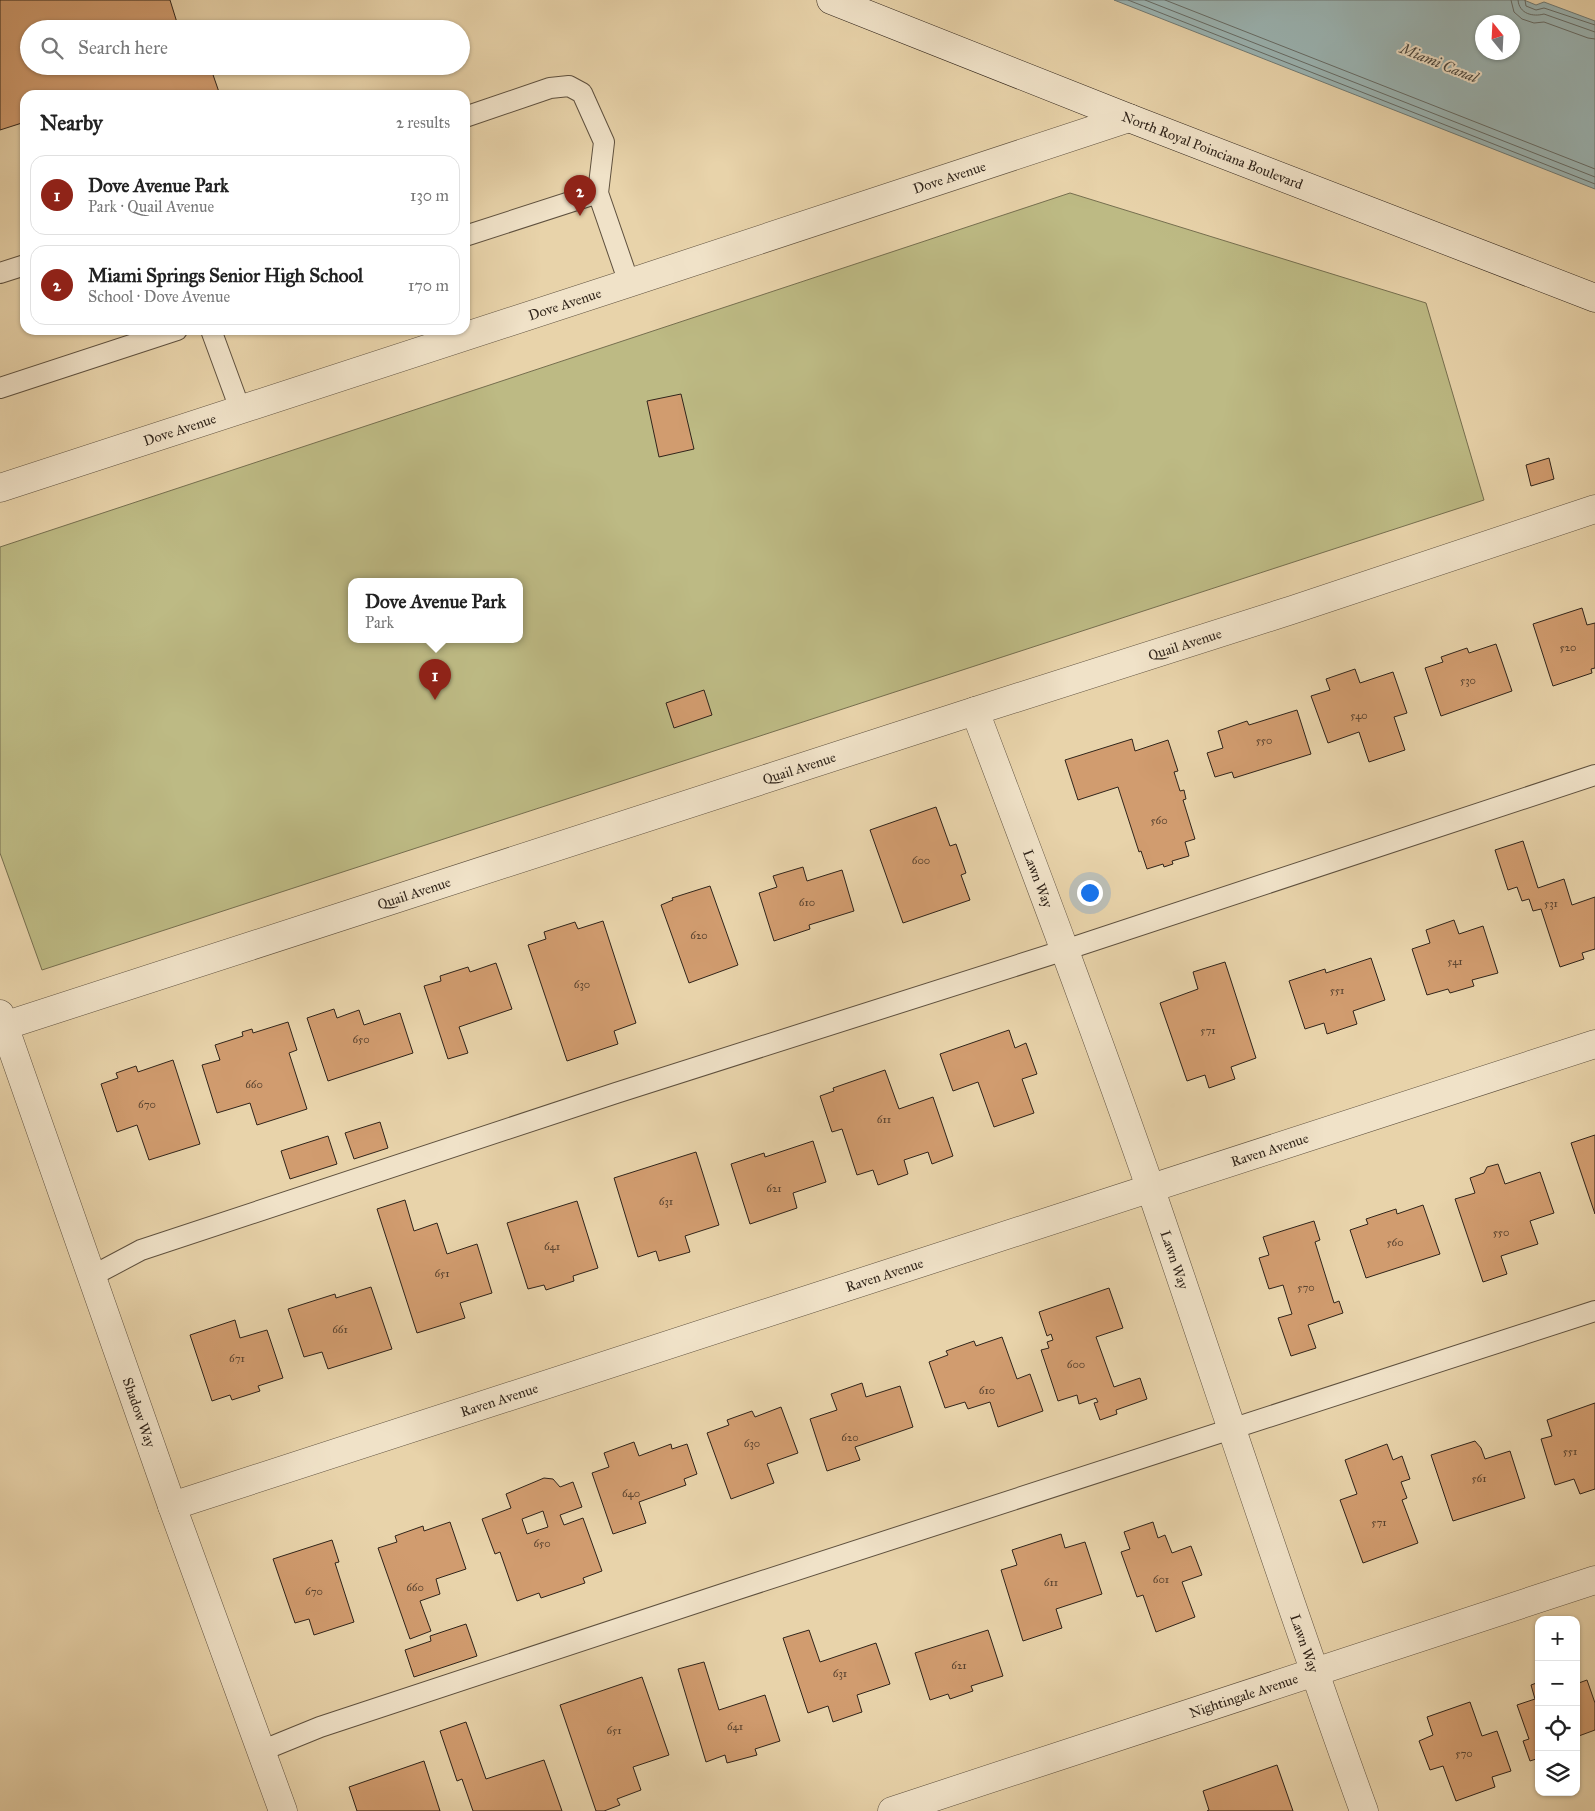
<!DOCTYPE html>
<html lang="en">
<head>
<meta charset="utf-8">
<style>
	body { margin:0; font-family:"IM FELL Great Primer",serif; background:#f6f6f6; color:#222 }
	.controls { position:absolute; right:15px; bottom:15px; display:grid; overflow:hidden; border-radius:10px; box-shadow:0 1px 4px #0004 }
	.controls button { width:45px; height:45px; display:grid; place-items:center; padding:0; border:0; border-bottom:1px solid #e0e0e0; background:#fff; color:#222; font:25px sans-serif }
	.compass { position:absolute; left:1475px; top:15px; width:45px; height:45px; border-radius:50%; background:#fff; box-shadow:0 1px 4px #0004; rotate:342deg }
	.you { position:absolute; left:1089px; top:892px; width:18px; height:18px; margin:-12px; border:4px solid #fff; border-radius:50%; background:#1a73e8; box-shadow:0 0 0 8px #1a73e833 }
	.badge { display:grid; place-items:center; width:32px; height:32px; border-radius:50%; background:#8f2418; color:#fff; font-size:16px; font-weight:700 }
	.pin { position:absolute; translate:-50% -41px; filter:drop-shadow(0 1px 2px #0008) }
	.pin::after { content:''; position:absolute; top:26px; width:18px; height:15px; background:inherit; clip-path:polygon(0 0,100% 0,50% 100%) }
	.popup { position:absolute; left:348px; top:578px; width:175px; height:65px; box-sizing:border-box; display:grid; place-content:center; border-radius:10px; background:#fff; filter:drop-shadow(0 1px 4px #0005); font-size:16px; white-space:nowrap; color:#767676 }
	.popup b { font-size:19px; color:#222 }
	.popup::after { content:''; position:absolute; left:50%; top:100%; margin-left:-10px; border:10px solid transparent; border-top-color:#fff }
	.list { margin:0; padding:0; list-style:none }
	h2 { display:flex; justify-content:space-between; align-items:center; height:65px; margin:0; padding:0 20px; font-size:21px }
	h2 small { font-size:16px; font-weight:400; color:#767676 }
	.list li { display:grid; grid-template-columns:32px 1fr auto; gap:15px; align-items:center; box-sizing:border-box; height:80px; margin:0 10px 10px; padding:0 10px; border:1px solid #e0e0e0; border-radius:15px }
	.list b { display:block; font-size:19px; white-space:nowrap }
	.list p { margin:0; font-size:16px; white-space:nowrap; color:#767676 }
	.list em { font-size:16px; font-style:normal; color:#767676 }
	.icon { flex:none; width:28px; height:28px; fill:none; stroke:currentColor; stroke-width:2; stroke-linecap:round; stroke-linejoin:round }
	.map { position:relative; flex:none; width:1595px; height:1811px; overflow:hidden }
	.search { position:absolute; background:#fff; box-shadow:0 1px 4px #0004; left:20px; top:20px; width:450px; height:55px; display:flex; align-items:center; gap:12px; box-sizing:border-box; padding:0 18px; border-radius:28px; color:#767676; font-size:19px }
	.panel { position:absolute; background:#fff; box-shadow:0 1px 4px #0004; left:20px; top:90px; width:450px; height:245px; border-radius:15px }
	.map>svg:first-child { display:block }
	.green { fill:#bdba84; stroke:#766f4f; fill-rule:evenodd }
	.water { fill:#9bb5b4; stroke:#707b76; fill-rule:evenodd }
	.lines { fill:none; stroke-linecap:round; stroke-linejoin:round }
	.shore { stroke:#666c67; stroke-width:1 }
	.building { fill:#d19c6f; stroke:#30241a; fill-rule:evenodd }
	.lane-casing { stroke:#5e503e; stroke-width:22 }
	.street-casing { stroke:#5e503e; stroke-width:29 }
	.secondary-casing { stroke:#30241a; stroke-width:29 }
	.lane { stroke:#f0e2c8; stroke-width:20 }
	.street { stroke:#f0e2c8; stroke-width:28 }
	.secondary { stroke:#f0e2c8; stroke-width:28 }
	.labels { text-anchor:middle; stroke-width:4; stroke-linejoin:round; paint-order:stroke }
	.number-label { font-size:11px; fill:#58422f }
	.street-label { font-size:14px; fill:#30241a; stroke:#f0e2c8 }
	.water-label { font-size:15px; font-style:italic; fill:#4b4840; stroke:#f0e2c8 }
</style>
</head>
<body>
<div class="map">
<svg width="1595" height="1811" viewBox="0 0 1595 1811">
	<rect width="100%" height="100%" fill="#e8d3aa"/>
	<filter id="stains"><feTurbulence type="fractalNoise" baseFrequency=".004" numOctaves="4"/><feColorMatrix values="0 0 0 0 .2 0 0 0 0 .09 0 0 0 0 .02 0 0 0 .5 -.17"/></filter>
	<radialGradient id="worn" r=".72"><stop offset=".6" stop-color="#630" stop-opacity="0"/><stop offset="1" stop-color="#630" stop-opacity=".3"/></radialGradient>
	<path class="green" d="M1070,193l356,110 58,197 -1442,470 -42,-117v-306zM351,581h168v58h-168z"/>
	<path class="water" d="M1114,0h410l12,5 8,-3 51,19v168zM1482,22h30v30h-30z"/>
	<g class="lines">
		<path class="shore" d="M1128,0l467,184
			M1145,0l450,177
			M1165,0l430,169
			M1511,0l3,12 8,7 12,4 10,-1 44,16 7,1
			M1518,0c1,14 15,17 26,14l51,18
			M1525,0l1,6 10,4 8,-2 51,17"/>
	</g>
	<path class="building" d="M0,0h170l9,29h-150v37h181l10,29h-195v27l-25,8z
		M681,394l13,55 -35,8 -12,-56z
		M1549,458l5,21 -23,7 -5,-21z
		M1582,608l5,17 8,-2v45l-4,1 1,4 -39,13 -20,-62z
		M1496,644l16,47 -71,25 -16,-48 18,-6 -2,-5 26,-9 2,5z
		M1355,669l5,14 33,-11 14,41 -13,4 11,33 -36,12 -10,-30 -31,11 -17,-47 19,-6 -4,-11z
		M704,690l8,25 -38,13 -8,-25z
		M1297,710l14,44 -77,24 -2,-6 -17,5 -8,-24 16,-5 -5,-17 29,-10 2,4z
		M1132,739l3,12 33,-11 10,31 -4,1 6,19 4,-1 2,9 -3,1 12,39 -10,3 4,14 -17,5 1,3 -9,3 -1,-3 -16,5 -6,-18 -2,1 -21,-65 -40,13 -13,-40z
		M936,807l14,39 6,-2 10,29 -5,2 9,25 -67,23 -33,-93z
		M1523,841l15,47 26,-9 8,26 23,-8v52l-13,4 2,6 -24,8 -19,-58 -8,2 -4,-12 -7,2 -5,-14 -9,3 -13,-40z
		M803,867l4,14 35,-11 12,41 -45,14 1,4 -36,12 -15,-48 18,-6 -4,-11z
		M710,886l28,79 -49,18 -28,-78 12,-5 -1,-2z
		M1454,920l5,14 24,-8 15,47 -26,7 2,6 -24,7 -2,-4 -21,6 -15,-46 18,-6 -4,-13z
		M603,921l33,102 -22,8 4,13 -51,17 -39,-116 18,-6 -2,-7 31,-10 3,7z
		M1371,958l14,42 -32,11 4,13 -30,10 -3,-11 -19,6 -16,-48 36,-12 1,4z
		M1225,962l31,96 -25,9 4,12 -26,9 -4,-13 -18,6 -27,-78 38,-14 -5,-17z
		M496,963l16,46 -53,18 9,26 -20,6 -24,-73 17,-5 -1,-5 28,-9 2,5z
		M334,1009l3,9 22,-8 5,15 36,-12 13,40 -85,28 -21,-63z
		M288,1022l9,28 -8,3 18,56 -50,16 -7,-22 -33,10 -15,-48 18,-5 -5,-15 28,-9 -1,-4 10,-3 1,4z
		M1009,1030l6,18 11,-5 11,31 -15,5 12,34 -40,14 -16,-45 -25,9 -13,-37z
		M173,1060l27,84 -51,16 -12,-35 -20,7 -16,-48 17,-6 -2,-5 20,-7 2,6z
		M885,1070l14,39 34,-12 20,59 -21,8 -4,-12 -24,8 4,14 -30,11 -5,-15 -16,5 -15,-46 -10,3 -12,-36 14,-5 -1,-3z
		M380,1122l8,26 -34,11 -9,-26z
		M1595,1135v79l-24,-71z
		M328,1136l9,28 -47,15 -9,-28z
		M813,1141l13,41 -33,11 4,15 -47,16 -19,-60 33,-11 1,4z
		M696,1152l23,73 -34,11 5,16 -31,9 -3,-10 -18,6 -24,-79z
		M1498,1164l7,20 35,-12 14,41 -24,8 8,23 -37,12 6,18 -24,8 -28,-83 20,-6 -5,-15 14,-5 3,-6z
		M405,1200l9,31 23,-8 10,31 30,-10 15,49 -32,10 5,15 -48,15 -40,-124z
		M577,1201l21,67 -25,8 1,5 -28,9 -2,-5 -16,4 -21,-66z
		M1423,1205l17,49 -74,24 -16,-48 18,-6 -2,-5 30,-10 1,5z
		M1314,1221l6,19 -5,2 19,61 5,-2 4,12 -35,12 8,23 -25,8 -13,-38 14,-4 -9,-29 -14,4 -10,-31 10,-3 -6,-18z
		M371,1287l21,62 -64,20 -6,-17 -18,5 -16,-48 47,-15 1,4z
		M1109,1288l14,40 -27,9 18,50 26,-9 7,21 -31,11 1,4 -17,6 -6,-17 4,-1 -2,-4 -17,6 -2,-9 -19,6 -17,-51 8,-2 -2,-6 6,-2 -2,-6 -4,2 -8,-24z
		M235,1320l5,18 27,-8 16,48 -25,8 2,5 -28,9 -2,-5 -18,6 -22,-66z
		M1002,1337l15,42 13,-5 13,37 -45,16 -8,-25 -22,7 -3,-7 -20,6 -16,-46 19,-7 -2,-4 28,-10 2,5z
		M862,1383l4,14 34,-11 13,41 -58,20 5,13 -33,11 -17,-52 27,-9 -6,-16z
		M1595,1403v86l-15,5 -6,-15 -19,6 -14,-46 11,-3 -5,-16z
		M781,1407l17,46 -31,11 7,19 -43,16 -24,-66 22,-8 -2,-5 25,-9 3,6z
		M1475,1441l6,7 4,11 25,-8 15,47 -72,23 -22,-66z
		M634,1442l5,14 32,-12 1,5 15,-5 10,30 -13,5 2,6 -47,17 7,21 -33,11 -21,-61 17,-6 -5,-14z
		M1387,1444l6,16 9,-4 8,23 -9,3 6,16 -5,2 16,43 -55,20 -23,-63 17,-6 -12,-34z
		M544,1478l9,1 7,8 13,-5 9,25 -22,8 4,10 19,-7 19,53 -19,7 2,5 -44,15 -2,-5 -22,8 -17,-49 -5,2 -13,-35 29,-11 -5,-14zM543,1511l5,16 -21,7 -5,-15z
		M450,1522l16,47 -30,10 4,15 -20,7 11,30 -21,8 -32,-91 19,-6 -2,-6 28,-10 1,5z
		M1153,1522l5,16 7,-3 7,18 19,-7 11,29 -20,7 13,35 -39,15 -13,-37 -6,2 -16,-45 9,-3 -6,-17z
		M1061,1534l4,14 20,-6 17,52 -46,15 6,19 -39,13 -22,-71 16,-5 -5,-15z
		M332,1540l7,22 -4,1 19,59 -40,13 -5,-16 -14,4 -22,-64z
		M466,1624l11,32 -63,21 -9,-27 26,-9 -1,-5z
		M809,1630l11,32 56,-19 14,41 -33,11 5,17 -29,10 -5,-16 -20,7 -25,-75z
		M988,1630l15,46 -32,10 2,5 -23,8 -2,-5 -18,6 -15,-47z
		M704,1662l15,48 46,-15 15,46 -25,8 2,6 -30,8 -2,-8 -19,7 -28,-93z
		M642,1677l27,78 -36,12 8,23 -24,9 3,6 -16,6h-8l-36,-106z
		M1587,1680l8,23v27l-19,7v-53z
		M1539,1682v76l-9,3 -7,-20 6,-2 -12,-34 18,-6 -4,-14z
		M1470,1702l12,34 15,-5 14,40 -19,6 3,10 -39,14 -13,-35 -13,4 -11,-29 14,-6 -6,-18z
		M466,1722l20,57 58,-19 18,51h-89l-11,-32 -5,2 -17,-50z
		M424,1761l16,50h-83l-8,-24z
		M1277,1765l16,46h-86l2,-1 -6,-19z"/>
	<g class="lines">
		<defs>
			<path id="lane" d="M465,117l85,-29 19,-2 13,7 22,49 -6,51 31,90
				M465,236l133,-43
				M0,273l25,-8
				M211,330l29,79
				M0,388l177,-58
				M92,1276l49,-26 475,-157 449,-143 530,-175
				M261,1751l59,-24 415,-137 860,-279"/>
			<g id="street">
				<path id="s1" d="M0,488l629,-205 500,-165"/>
				<path id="s2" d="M975,711c60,159 120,318 176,479 71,207 138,415 213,621"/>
				<path id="s3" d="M0,1014l172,492 111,305"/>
				<path id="s4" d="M4,1026l971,-315 317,-101 303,-101"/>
				<path id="s5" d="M172,1506l1423,-462"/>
				<path id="s6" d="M892,1811l703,-231"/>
			</g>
			<g id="secondary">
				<path id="s7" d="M831,0l298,118 466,180"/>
			</g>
		</defs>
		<use href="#lane" class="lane-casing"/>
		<use href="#street" class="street-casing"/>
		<use href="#secondary" class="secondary-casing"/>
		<use href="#lane" class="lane"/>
		<use href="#street" class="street"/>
		<use href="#secondary" class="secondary"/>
	</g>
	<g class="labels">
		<g class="number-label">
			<text x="1568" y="651">520</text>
			<text x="1468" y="684">530</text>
			<text x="1359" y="719">540</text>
			<text x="1264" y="744">550</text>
			<text x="1159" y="824">560</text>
			<text x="921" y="864">600</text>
			<text x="807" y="906">610</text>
			<text x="1551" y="907">531</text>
			<text x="699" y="939">620</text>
			<text x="1455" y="965">541</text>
			<text x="582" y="988">630</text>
			<text x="1337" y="994">551</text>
			<text x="1208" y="1034">571</text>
			<text x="361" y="1043">650</text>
			<text x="254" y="1088">660</text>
			<text x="147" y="1108">670</text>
			<text x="884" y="1123">611</text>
			<text x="774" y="1192">621</text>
			<text x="666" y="1205">631</text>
			<text x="1501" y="1236">550</text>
			<text x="1395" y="1246">560</text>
			<text x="552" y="1250">641</text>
			<text x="442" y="1277">651</text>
			<text x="1306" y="1291">570</text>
			<text x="340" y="1333">661</text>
			<text x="237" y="1362">671</text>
			<text x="1076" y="1368">600</text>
			<text x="987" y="1394">610</text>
			<text x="850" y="1441">620</text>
			<text x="752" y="1447">630</text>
			<text x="1570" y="1455">551</text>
			<text x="1479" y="1482">561</text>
			<text x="631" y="1497">640</text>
			<text x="1379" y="1526">571</text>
			<text x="542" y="1547">650</text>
			<text x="1161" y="1583">601</text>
			<text x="1051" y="1586">611</text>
			<text x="415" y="1591">660</text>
			<text x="314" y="1595">670</text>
			<text x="959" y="1669">621</text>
			<text x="840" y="1677">631</text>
			<text x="735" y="1730">641</text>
			<text x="614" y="1734">651</text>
			<text x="1464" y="1757">570</text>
		</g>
		<g class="street-label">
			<text dy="5" stroke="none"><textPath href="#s7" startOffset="410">North Royal Poinciana Boulevard</textPath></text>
			<text dy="5" stroke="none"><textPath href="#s1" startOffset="999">Dove Avenue</textPath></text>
			<text dy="5" stroke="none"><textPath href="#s1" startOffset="594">Dove Avenue</textPath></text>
			<text dy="5" stroke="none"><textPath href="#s1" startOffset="189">Dove Avenue</textPath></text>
			<text dy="5" stroke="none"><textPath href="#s4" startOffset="1241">Quail Avenue</textPath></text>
			<text dy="5" stroke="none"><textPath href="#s4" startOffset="836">Quail Avenue</textPath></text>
			<text dy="5" stroke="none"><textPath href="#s2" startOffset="179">Lawn Way</textPath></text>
			<text dy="5" stroke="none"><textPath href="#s4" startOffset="431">Quail Avenue</textPath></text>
			<text dy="5" stroke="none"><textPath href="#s5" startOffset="1154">Raven Avenue</textPath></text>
			<text dy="5" stroke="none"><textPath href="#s2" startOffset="584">Lawn Way</textPath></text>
			<text dy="5" stroke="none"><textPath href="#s5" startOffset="749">Raven Avenue</textPath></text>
			<text dy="5" stroke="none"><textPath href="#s5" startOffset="344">Raven Avenue</textPath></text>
			<text dy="5" stroke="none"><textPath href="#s3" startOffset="422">Shadow Way</textPath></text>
			<text dy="5" stroke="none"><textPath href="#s2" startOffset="989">Lawn Way</textPath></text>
			<text dy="5" stroke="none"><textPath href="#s6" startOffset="370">Nightingale Avenue</textPath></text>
		</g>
		<g class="water-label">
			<text transform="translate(1439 63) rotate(22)" y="5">Miami Canal</text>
		</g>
	</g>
	<rect width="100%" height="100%" filter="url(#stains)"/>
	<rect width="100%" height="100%" fill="url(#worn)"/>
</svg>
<div class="controls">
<button>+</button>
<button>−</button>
<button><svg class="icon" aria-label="locate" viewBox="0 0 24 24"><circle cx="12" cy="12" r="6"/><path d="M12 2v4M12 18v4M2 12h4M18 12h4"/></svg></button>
<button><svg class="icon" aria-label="layers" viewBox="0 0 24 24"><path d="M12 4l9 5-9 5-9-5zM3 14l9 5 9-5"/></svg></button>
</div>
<svg class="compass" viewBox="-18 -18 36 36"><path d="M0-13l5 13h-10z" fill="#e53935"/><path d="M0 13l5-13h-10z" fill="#767676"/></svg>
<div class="you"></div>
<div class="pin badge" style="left:435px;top:700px">1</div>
<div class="popup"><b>Dove Avenue Park</b>Park</div>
<div class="pin badge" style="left:580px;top:216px">2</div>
<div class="search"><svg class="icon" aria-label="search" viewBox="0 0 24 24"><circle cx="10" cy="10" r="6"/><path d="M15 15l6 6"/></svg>Search here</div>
<section class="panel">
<h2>Nearby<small>2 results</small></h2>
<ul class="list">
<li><span class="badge">1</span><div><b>Dove Avenue Park</b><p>Park · Quail Avenue</p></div><em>130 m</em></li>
<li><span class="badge">2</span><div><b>Miami Springs Senior High School</b><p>School · Dove Avenue</p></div><em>170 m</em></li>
</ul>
</section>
</div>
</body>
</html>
